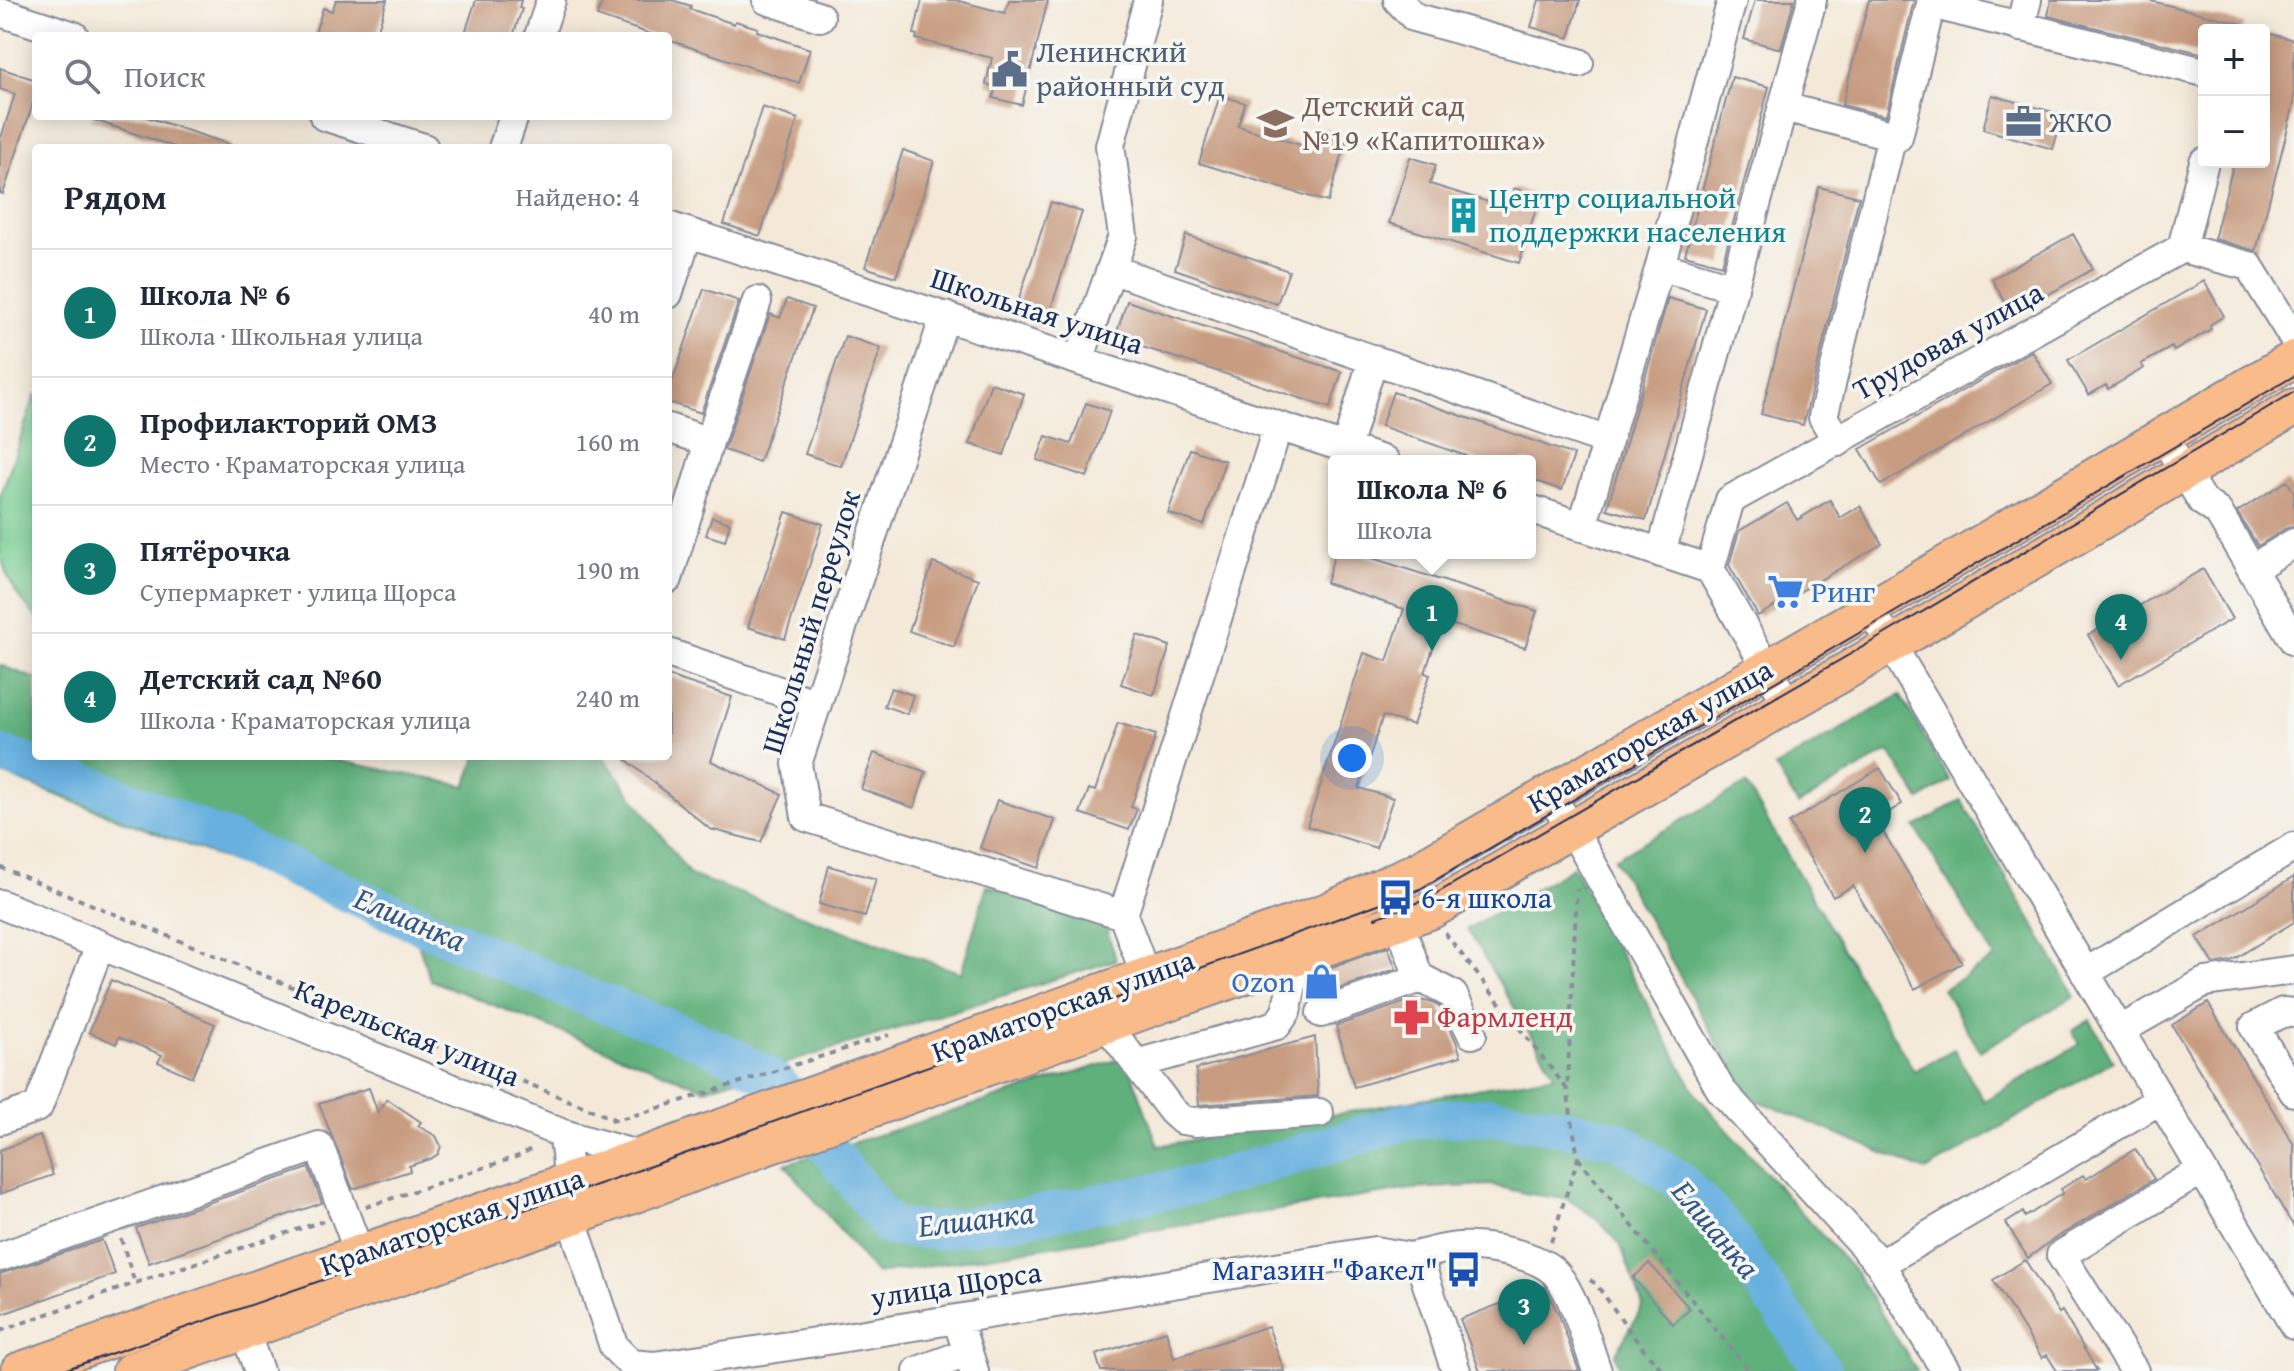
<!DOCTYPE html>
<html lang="ru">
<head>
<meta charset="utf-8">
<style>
	body { margin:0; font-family:"Gentium Book Plus",serif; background:#f2f2f3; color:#1f2937 }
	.controls { position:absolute; right:24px; top:24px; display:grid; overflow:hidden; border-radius:8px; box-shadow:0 4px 20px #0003 }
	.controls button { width:72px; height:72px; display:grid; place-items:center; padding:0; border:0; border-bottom:2px solid #e0e1e3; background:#fff; color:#1f2937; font:40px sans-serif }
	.you { position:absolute; left:1352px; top:758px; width:28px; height:28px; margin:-20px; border:6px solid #fff; border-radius:50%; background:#1a73e8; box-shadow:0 0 0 12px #1a73e833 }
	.badge { display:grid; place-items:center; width:52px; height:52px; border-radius:50%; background:#0f766e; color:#fff; font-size:26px; font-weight:700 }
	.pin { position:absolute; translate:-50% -66px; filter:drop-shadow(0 2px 4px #0008) }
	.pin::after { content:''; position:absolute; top:42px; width:28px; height:24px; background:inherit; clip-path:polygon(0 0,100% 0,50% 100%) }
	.popup { position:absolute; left:1328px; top:455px; width:208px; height:104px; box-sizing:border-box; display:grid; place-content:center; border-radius:8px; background:#fff; filter:drop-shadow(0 2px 6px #0005); font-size:26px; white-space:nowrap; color:#747a83 }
	.popup b { font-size:30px; color:#1f2937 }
	.popup::after { content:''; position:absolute; left:50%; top:100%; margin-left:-16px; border:16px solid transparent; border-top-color:#fff }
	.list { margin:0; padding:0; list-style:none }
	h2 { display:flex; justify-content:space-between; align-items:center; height:104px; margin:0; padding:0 32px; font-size:34px }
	h2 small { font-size:26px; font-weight:400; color:#747a83 }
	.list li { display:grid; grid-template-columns:52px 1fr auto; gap:24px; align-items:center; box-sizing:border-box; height:128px; padding:0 32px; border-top:2px solid #e0e1e3 }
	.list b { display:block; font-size:30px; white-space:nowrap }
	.list p { margin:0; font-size:26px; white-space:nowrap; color:#747a83 }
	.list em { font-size:26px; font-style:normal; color:#747a83 }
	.icon { flex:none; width:44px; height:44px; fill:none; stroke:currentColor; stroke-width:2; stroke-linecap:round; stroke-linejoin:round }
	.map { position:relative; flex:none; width:2294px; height:1371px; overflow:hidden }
	.search { position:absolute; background:#fff; box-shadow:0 4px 20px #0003; left:32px; top:32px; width:640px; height:88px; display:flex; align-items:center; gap:20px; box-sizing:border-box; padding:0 28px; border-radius:8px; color:#747a83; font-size:30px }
	.panel { position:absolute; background:#fff; box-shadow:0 4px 20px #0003; left:32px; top:144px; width:640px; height:616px; border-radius:8px }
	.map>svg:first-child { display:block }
	.green { fill:#77cd91; stroke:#497e78; stroke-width:2 }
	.forest { fill:#61b07b; stroke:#3e706c; stroke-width:2 }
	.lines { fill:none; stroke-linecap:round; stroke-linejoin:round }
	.river { stroke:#68b0df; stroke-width:38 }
	.building { fill:#c89c81 }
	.minor-casing { stroke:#888c9b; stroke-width:32 }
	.major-casing { stroke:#888c9b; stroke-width:40 }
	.path { stroke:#888c9b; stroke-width:4; stroke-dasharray:6 6; stroke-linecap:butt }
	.minor { stroke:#fff; stroke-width:28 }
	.major { stroke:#fabb8b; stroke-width:36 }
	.tram { stroke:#1b2f5e; stroke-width:2 }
	.labels { text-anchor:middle; stroke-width:7; stroke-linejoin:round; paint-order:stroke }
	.service-label { font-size:30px; fill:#4e5e75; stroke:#f6f6f2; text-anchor:start }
	.education-label { font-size:30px; fill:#785e54; stroke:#f6f6f2; text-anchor:start }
	.culture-label { font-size:30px; fill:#0d838f; stroke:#f6f6f2; text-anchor:start }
	.street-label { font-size:30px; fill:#1b2f5e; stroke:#f6f6f2 }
	.shop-label { font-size:30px; fill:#366cbe; stroke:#f6f6f2; text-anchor:start }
	.transit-label { font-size:30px; fill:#164399; stroke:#f6f6f2; text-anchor:start }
	.health-label { font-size:30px; fill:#be3a42; stroke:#f6f6f2; text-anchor:start }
	.water-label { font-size:32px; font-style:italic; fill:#325685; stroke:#f6f6f2 }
</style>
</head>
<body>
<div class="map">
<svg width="2294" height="1371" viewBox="0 0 2294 1371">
	<rect width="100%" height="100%" fill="#f6f6f2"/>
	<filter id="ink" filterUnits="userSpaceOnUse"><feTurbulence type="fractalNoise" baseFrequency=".0125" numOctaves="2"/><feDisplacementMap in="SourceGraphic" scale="16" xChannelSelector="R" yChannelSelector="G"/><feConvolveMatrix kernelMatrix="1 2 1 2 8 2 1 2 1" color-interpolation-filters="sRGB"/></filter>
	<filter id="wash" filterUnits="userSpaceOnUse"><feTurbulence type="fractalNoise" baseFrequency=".006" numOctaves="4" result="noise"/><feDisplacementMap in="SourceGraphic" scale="32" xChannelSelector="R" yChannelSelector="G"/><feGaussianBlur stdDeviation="1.8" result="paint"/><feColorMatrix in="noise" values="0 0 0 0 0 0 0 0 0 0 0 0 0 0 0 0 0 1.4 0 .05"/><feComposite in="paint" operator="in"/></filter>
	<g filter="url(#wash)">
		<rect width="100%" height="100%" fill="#f4e9d8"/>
		<path class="green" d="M36,393v224l-19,-23 -10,-19 -7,-22v-55z"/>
		<path class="forest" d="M0,665l36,14v77h279l151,30 11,-30h126l87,119 271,98 26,-88 117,36 12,39 -411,129 -275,-109 -15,-47 -415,-160z
			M1900,695l50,86 -30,19 -31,-49 -91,54 -23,-38z
			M1746,784l168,287 40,-22 30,52 96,-57 -8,-13 18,-11 23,41 -187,110 -179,-75 -133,-237z
			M1961,800l114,196 -95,55 -37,-62 52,-31 -80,-131z
			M1573,867l124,229 159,177 61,98h-296l-6,-16 28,-49 -23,-62 -24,-26 -29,-19 -38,-5 -38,-9 -80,4 -535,85 -91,-110 341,-107 32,89 397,-71 -88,-146z"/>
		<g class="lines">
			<path class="river" d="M0,754l95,32 134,55 350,153 102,39 53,24 44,26 112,144 45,4 85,-13 179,-34 212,-64 77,-4 70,10 60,14 60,39 43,45 102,147"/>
		</g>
		<g id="blocks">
			<path class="building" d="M336,0h51l-11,36h-62l9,-28 9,3z
				M476,0h45l-2,8 3,1 -9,27h-49z
				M603,0h69l19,6 -1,3 44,15 1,-3 23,7 -1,3 53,18 -11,34 -131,-43v-4h-12l-59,-20z
				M922,0h33l50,13 4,-13h39l-26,105 -29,-7 3,-11 -10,-3 6,-26 -76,-19 1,-4 -3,-1z
				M1539,0h41l-11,38 -38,-11z
				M1755,0h39l-13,49 -37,-10z
				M1869,0h45l-28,116 -44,-11z
				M2051,0h96l97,24 -1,6h-39v24l-156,-38z
				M2267,33l27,7v64l-38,147 -42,-12 20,-77h30v-116z
				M0,68l36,12v14l-33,100 -3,-1v-52l15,-47 -15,-5z
				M1732,77l37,10 -47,178 -37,-10z
				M1220,95l25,8 -7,23 79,24 7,-22 24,8 -20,66 -129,-39z
				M1992,95l71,20 -10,34 -70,-20z
				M762,107l36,12 -38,117 -36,-12z
				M92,116h52l87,29 -1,3h-52l-87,-29z
				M903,150l31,11 -38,116 -31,-10z
				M1410,157l26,8 -6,19 78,24 6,-20 26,8 -21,67 -130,-40z
				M1819,187l40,10 -56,228 -42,-11z
				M1051,202l31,10 -37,115 -32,-10z
				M2073,234l20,35 -81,46 -20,-36z
				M1186,235l103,36 -12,33 -102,-35z
				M2204,281l20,35 -14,9 1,4 -37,22 -2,-4 -31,17 3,4 -36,21 -2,-4 -17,10 -21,-35z
				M704,289l35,12 -38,112 -33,-11v-8z
				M1668,298l38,11 -60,211 -39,-11z
				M787,299l26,9 -54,154 -35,-12 46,-136 10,4z
				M1127,301l215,71 -12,36 -215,-70z
				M845,336l36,12 -40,118 -36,-12z
				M2032,351l20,33 -171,101 -21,-36z
				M991,383l33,11 -20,61 -34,-11z
				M1393,392l181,63 -12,35 -32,-11v-18h-50l-99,-35z
				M1086,403l24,8 -23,66 -50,-17 9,-24 25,8z
				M1190,449l35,12 -21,64 -36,-12z
				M2287,481l7,11v34l-9,3 -27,17 -21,-34z
				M1830,500l10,18 20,-12 22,38 -124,72 -29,-51 10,-34 48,-28 10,17z
				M786,512l37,12 -38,115 -37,-12z
				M712,517l18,6 -5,18 -19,-6z
				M1335,553h22l180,58 -12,37 -83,-27 -17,52 5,2 -17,50 -30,-9 -24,72 34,10 -17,50 -69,-22 57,-173 23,8 17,-52 -78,-26z
				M933,563l45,16 -24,68 -45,-16z
				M2203,569l29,50 -114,66 -30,-50z
				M1137,635l33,11 -16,49 -33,-11z
				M668,676l64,21 -21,64 71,33 -21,48 -51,-13 -88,-73h46z
				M891,688l22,7 -6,19 -23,-8z
				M1118,723l38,12 -25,72 6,2 -8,21 -49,-17 9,-24 6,2z
				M874,753l52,19 -12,36 -53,-19z
				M1880,768l22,36 -26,16 86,143 -47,26 -62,-103 -20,11 -44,-74z
				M997,800l58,20 -16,48 -59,-20z
				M829,866l47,13 -11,38 -46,-13z
				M2294,877v45l-63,39 -17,3 -17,-27z
				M1388,947l8,22 -69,24 -6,-22z
				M111,980l104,44 -23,53 -34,-15 4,-7 -43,-18 -3,7 -27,-12z
				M1414,999l16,3 10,5 16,34 5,15 -107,31 -18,-61z
				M2208,1003l86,142v82l-122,-202z
				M1315,1037l3,59 -119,9 -3,-36z
				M369,1088l9,25 9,-14 34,23 -3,4 18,10 5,10 -3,8 -6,4 -23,8 1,5 -57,18 -34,-85z
				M40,1136l13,39 -53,19v-44z
				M2135,1149l19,30 -102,61 -24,18 -22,-35 17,-11 2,5 38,-24 -2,-4 22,-14 3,4z
				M309,1168l13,35 -173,60 -13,-35z
				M102,1240l13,34 -115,41v-41z
				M2025,1260l34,53 3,-2 35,60h-40l-10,-16 -5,3 -49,-78z
				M1649,1263l41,46 -17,15 -40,-46z
				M1545,1287l14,28 20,56h-99l-20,-52z
				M1268,1326l16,45h-183l-5,-16 70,-24 8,27z"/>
		</g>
	</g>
	<g filter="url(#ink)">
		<use href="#blocks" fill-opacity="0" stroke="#888c9b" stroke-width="2"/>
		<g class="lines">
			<defs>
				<path id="minor" d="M767,0l53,17
					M1398,0l16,17 165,46
					M0,12l74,24
					M2020,27l7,-27
					M539,36l12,-36
					M1784,107l114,30 33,-133 273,68
					M324,116l100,32
					M503,148l11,-32
					M668,226l717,235
					M2182,248l67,18 45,73
					M1660,266l72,-266
					M1111,269l497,172
					M668,294l20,-61
					M945,316l-148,448 9,53 317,98
					M1079,360l44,-124 -13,-90 38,-146
					M668,428l41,14
					M2163,436l39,65 16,11 76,129
					M1838,442l-15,-25 69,-281
					M1346,448l27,-89
					M1530,509l180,60 78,136
					M1582,527l78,-261 74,22
					M1661,553l151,-553
					M1710,569l20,-69 452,-252 22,-86
					M2252,569l42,-26
					M668,579l41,-137 48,-141
					M1870,609l424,716
					M668,653l149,51
					M1549,794l23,35 149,261 159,174 66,107
					M0,904l563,230 84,24
					M2085,973l209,-126
					M1421,978l32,17 19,39
					M1153,995l-30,-80 155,-489
					M1321,1013l100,-35 -4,-6 -18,-50
					M2294,1013l-11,-1 -29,15 40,65
					M1106,1024l66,87 10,9 13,2 124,-9
					M2119,1031l86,-49 89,-12
					M1136,1064l141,-39 9,-13 12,-55
					M0,1120l38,-13 62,-162
					M563,1134l3,19 5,64 43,130 17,17 23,2 155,-23 566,-92 35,6 12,12 34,102
					M0,1257l319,-111 47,125
					M1410,1257c16,-3 32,-9 48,-10 26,-2 82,7 99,28 19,24 29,66 40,96
					M1880,1264l280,-164
					M238,1313l21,58
					M957,1319l17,52
					M918,1371l49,-18
					M2134,1371l-73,-116 141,-85"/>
				<path id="major" d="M19,1371l623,-215 686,-245 86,-39 456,-263 424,-250
					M131,1371l440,-154 586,-211 275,-96 459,-265 403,-238"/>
			</defs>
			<use href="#minor" class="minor-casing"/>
			<use href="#major" class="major-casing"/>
			<path class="path" d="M0,867l614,252
				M1445,933l122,156 10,-200
				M611,1121l32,-8 246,-78
				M1578,1158l171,213
				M366,1207l150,-50 19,-10
				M121,1239l14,44
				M1551,1242l27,-84 -11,-69
				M1590,1280l6,4 44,61 23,26
				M0,1331l135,-48 188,-62"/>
			<use href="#minor" class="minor"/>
			<use href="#major" class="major"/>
			<path class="tram" d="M1375,918l50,-18 460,-266 409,-242
				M61,1371l601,-209 758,-273 458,-267 416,-246"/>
		</g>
	</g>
	<defs>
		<symbol id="civic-bare" viewBox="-9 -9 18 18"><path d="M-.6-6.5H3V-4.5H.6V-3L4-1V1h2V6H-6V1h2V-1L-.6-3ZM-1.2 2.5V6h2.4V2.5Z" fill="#5c6f8a" stroke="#f6f6f2" stroke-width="2.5" paint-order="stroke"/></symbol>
		<symbol id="office-bare" viewBox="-9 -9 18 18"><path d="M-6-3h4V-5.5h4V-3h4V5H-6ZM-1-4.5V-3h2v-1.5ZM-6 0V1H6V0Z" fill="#5c6f8a" stroke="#f6f6f2" stroke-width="2.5" paint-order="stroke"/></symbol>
		<symbol id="school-bare" viewBox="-9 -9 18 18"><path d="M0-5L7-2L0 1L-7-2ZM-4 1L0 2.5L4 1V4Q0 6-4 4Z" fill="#8d6e63" stroke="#f6f6f2" stroke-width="2.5" paint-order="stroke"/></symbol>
		<symbol id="building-bare" viewBox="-9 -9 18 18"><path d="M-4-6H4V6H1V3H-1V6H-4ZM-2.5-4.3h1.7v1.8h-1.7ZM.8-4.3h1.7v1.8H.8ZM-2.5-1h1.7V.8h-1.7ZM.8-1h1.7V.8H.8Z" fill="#0f9aa8" stroke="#f6f6f2" stroke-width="2.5" paint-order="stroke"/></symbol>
		<symbol id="supermarket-bare" viewBox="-9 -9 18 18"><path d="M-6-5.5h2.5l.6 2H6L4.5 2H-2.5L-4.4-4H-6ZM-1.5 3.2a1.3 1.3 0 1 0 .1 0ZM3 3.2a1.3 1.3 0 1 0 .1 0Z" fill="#3f7fe0" stroke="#f6f6f2" stroke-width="2.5" paint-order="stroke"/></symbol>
		<symbol id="bus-bare" viewBox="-9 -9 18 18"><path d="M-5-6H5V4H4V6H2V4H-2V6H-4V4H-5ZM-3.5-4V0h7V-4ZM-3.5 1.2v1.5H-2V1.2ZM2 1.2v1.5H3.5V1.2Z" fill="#1a4fb4" stroke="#f6f6f2" stroke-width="2.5" paint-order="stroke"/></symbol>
		<symbol id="shop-bare" viewBox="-9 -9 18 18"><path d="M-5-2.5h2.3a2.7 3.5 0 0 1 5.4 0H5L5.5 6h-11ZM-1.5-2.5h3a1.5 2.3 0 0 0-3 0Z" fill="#3f7fe0" stroke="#f6f6f2" stroke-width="2.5" paint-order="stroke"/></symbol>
		<symbol id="pharmacy-bare" viewBox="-9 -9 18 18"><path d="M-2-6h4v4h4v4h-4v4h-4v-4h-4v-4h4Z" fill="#e0444e" stroke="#f6f6f2" stroke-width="2.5" paint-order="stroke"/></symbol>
	</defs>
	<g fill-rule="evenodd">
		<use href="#civic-bare" x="984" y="44" width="51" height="51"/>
		<use href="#office-bare" x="1998" y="96" width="51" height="51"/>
		<use href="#school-bare" x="1250" y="98" width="51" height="51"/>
		<use href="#building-bare" x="1438" y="190" width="51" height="51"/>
		<use href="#supermarket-bare" x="1760" y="566" width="51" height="51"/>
		<use href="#bus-bare" x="1370" y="872" width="51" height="51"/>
		<use href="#shop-bare" x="1296" y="956" width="51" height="51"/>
		<use href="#pharmacy-bare" x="1386" y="992" width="51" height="51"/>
		<use href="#bus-bare" x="1438" y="1244" width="51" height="51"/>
	</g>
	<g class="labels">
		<g class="service-label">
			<text x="1036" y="62">Ленинский<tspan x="1036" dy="34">районный суд</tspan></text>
			<text x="2049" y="132">ЖКО</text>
		</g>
		<g class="education-label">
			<text x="1302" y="116">Детский сад<tspan x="1302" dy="34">№19 «Капитошка»</tspan></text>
		</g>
		<g class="culture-label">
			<text x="1489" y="208">Центр социальной<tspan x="1489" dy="34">поддержки населения</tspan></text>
		</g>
		<g class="street-label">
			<text transform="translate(1037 311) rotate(18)" y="10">Школьная улица</text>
			<text transform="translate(1948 341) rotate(-29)" y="10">Трудовая улица</text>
			<text transform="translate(811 622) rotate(-73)" y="10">Школьный переулок</text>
			<text transform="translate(1650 736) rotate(-30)" y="10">Краматорская улица</text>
			<text transform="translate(1063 1006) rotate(-20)" y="10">Краматорская улица</text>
			<text transform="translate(407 1033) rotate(22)" y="10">Карельская улица</text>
			<text transform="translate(452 1222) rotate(-19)" y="10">Краматорская улица</text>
			<text transform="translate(956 1285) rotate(-9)" y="10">улица Щорса</text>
		</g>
		<g class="shop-label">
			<text x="1811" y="602">Ринг</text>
			<text x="1295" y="992" text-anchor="end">Ozon</text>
		</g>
		<g class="transit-label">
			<text x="1421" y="908">6-я школа</text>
			<text x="1438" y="1280" text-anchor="end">Магазин "Факел"</text>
		</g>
		<g class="health-label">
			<text x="1437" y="1027">Фармленд</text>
		</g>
		<g class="water-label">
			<text transform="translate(410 919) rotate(23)" y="11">Елшанка</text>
			<text transform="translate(976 1219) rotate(-7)" y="11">Елшанка</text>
			<text transform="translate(1716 1229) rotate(50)" y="11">Елшанка</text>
		</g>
	</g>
</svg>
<div class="controls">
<button>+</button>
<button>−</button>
</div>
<div class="you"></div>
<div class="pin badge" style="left:1432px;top:651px">1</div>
<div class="popup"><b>Школа № 6</b>Школа</div>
<div class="pin badge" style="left:1865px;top:853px">2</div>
<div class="pin badge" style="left:1524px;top:1345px">3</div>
<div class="pin badge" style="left:2121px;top:660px">4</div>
<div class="search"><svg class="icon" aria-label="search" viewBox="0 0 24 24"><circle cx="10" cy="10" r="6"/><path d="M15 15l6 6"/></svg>Поиск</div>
<section class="panel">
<h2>Рядом<small>Найдено: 4</small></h2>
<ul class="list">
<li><span class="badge">1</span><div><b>Школа № 6</b><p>Школа · Школьная улица</p></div><em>40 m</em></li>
<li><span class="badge">2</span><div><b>Профилакторий ОМЗ</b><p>Место · Краматорская улица</p></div><em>160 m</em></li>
<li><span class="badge">3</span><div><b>Пятёрочка</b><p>Супермаркет · улица Щорса</p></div><em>190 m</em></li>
<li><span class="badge">4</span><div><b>Детский сад №60</b><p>Школа · Краматорская улица</p></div><em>240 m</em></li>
</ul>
</section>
</div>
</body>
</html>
